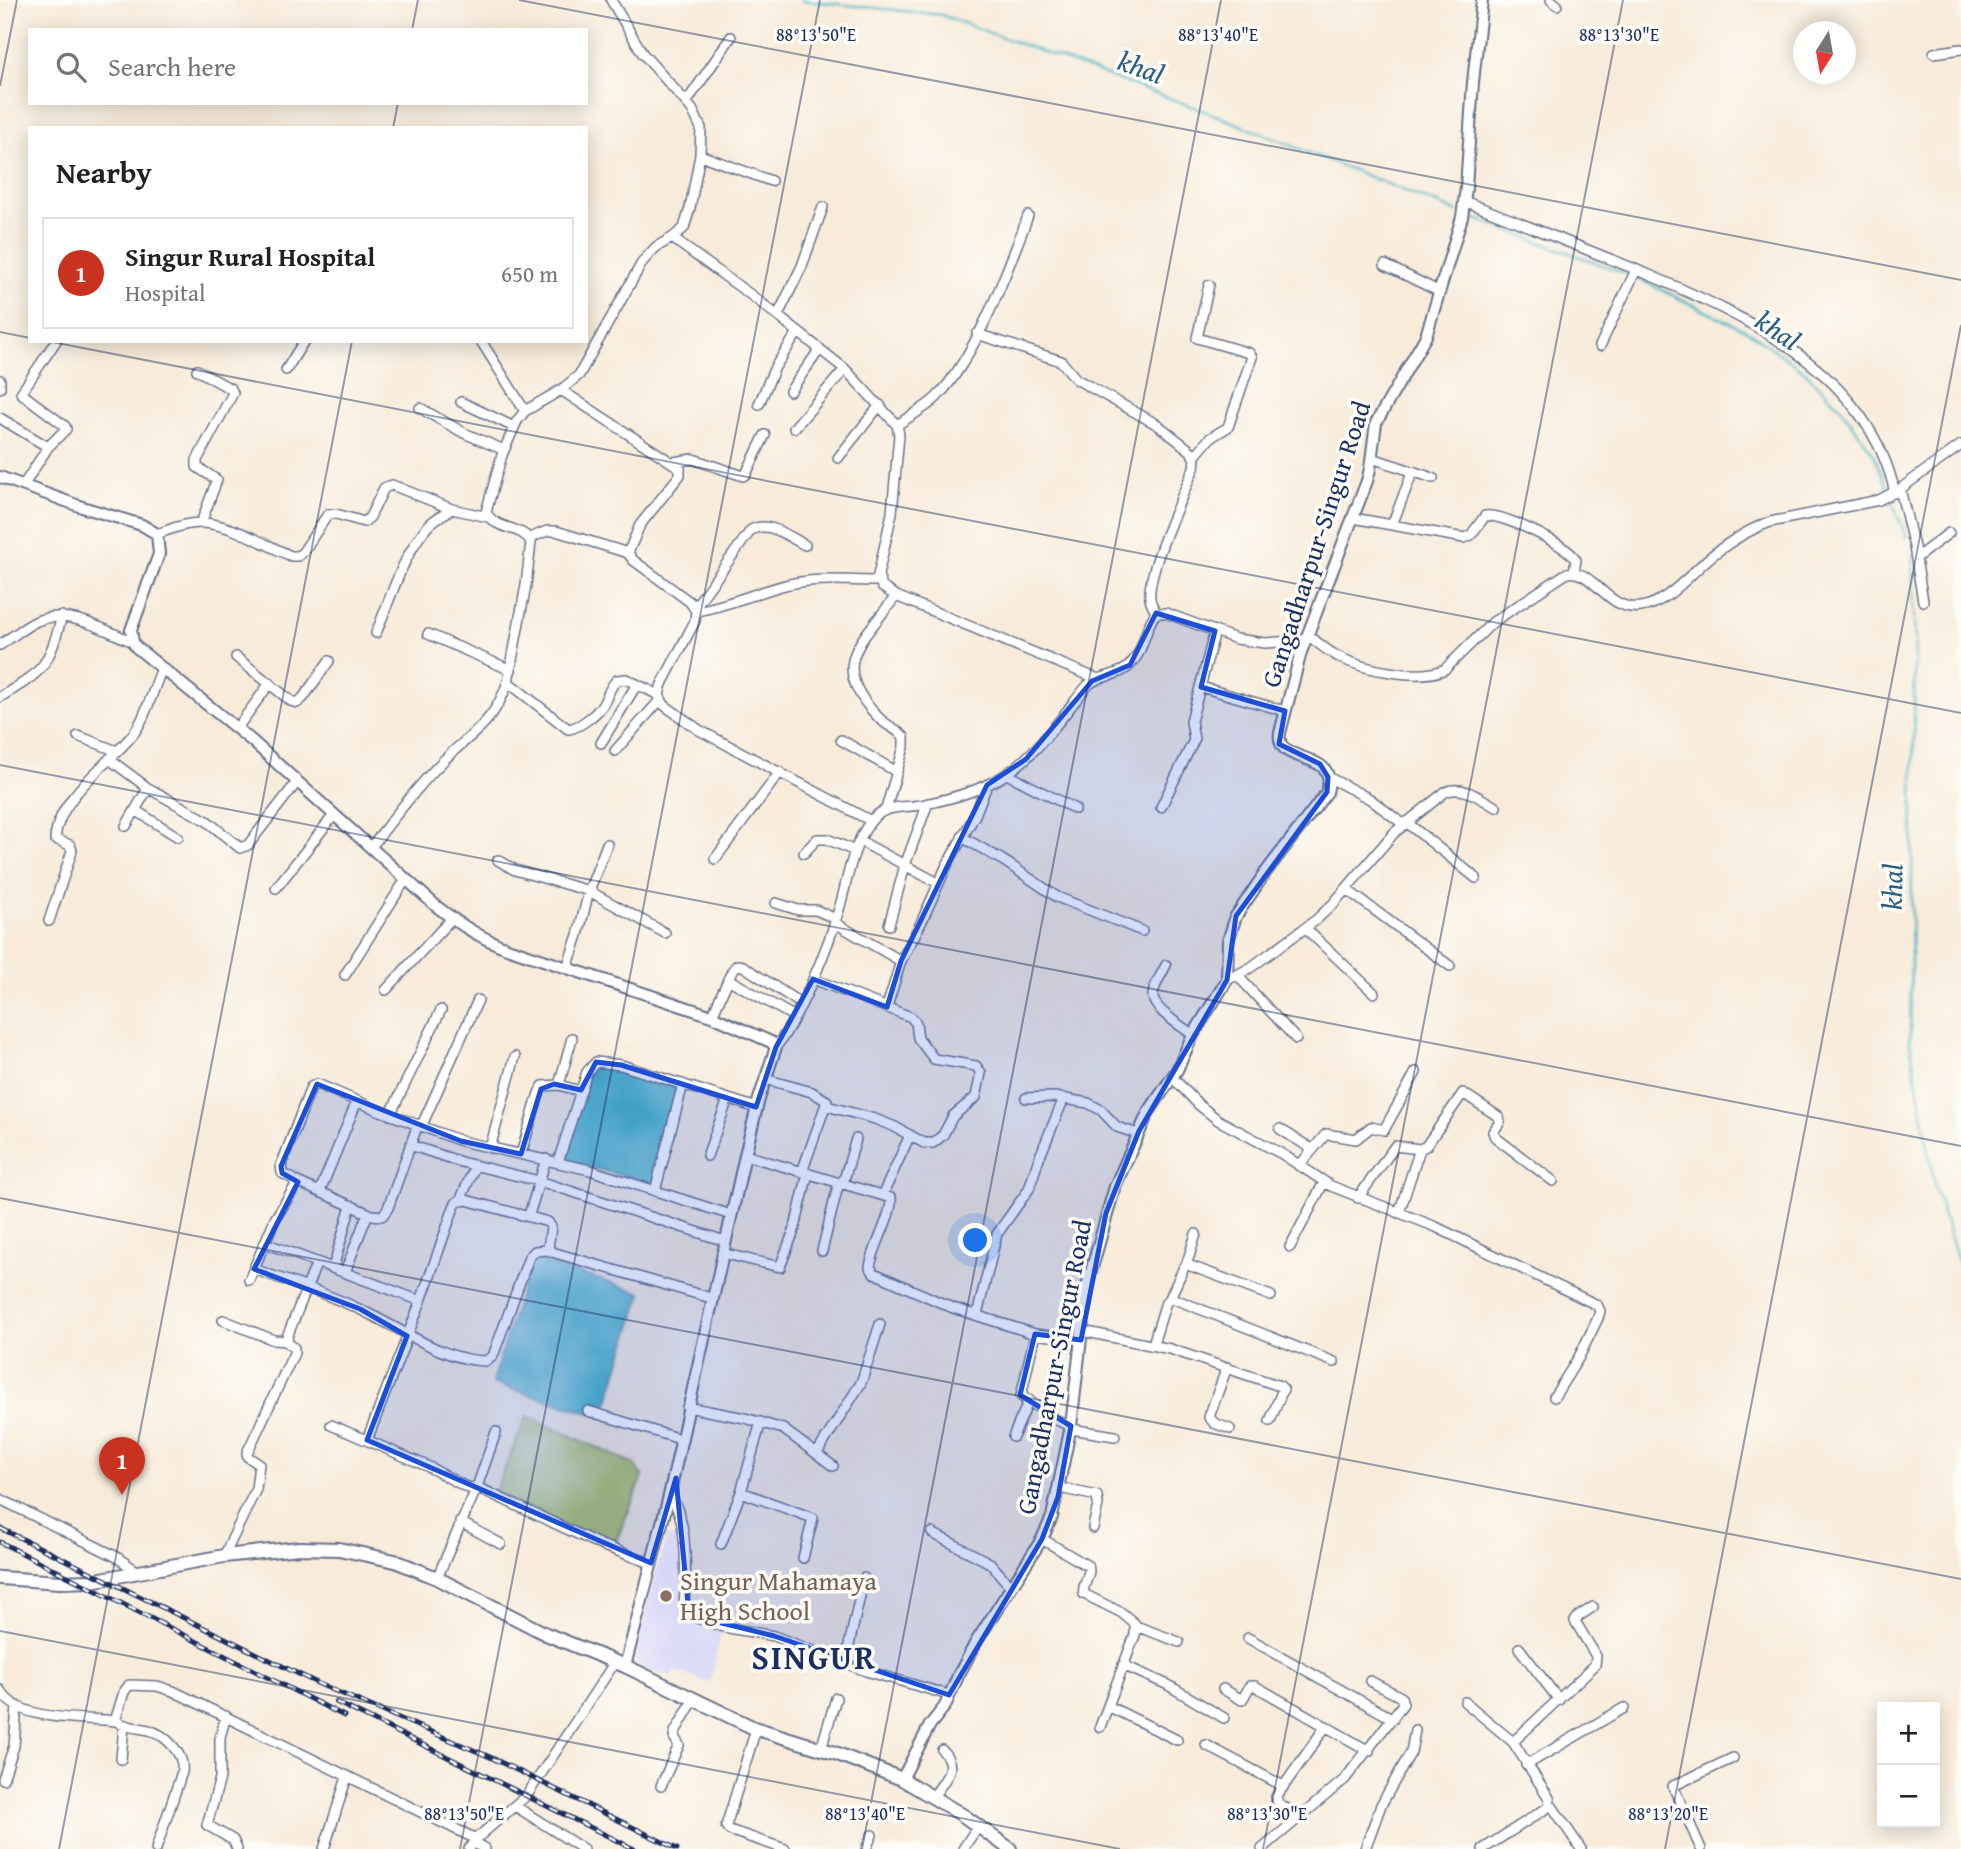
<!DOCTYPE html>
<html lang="en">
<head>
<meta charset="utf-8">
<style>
	body { margin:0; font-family:"Gentium Book Plus",serif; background:#f2f2f2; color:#202124 }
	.controls { position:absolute; right:21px; bottom:21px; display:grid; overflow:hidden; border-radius:0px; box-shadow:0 4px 18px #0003 }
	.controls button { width:63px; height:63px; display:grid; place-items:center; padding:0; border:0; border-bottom:2px solid #e0e0e0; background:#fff; color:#202124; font:35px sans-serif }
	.compass { position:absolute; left:1793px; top:21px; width:63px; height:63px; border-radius:50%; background:#fff; box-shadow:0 4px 18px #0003; rotate:191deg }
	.you { position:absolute; left:976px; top:1241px; width:24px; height:24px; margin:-18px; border:5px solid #fff; border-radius:50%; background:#1a73e8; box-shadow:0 0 0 10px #1a73e833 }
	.badge { display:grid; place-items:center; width:46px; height:46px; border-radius:50%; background:#c8321e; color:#fff; font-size:23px; font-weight:700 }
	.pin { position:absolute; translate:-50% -58px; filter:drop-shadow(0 2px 4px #0008) }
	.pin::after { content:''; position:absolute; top:37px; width:24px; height:21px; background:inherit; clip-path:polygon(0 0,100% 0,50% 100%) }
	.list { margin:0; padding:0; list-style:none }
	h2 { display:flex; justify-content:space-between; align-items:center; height:91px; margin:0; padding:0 28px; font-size:30px }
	h2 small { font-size:23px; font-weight:400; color:#757577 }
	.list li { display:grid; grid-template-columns:46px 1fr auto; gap:21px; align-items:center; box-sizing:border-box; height:112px; margin:0 14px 14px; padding:0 14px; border:2px solid #e0e0e0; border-radius:0px }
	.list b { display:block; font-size:26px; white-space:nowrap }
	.list p { margin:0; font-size:23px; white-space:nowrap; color:#757577 }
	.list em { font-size:23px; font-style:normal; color:#757577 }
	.icon { flex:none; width:38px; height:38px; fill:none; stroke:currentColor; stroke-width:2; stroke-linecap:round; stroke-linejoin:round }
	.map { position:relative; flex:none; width:1961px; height:1849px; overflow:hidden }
	.search { position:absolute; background:#fff; box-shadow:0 4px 18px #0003; left:28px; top:28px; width:560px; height:77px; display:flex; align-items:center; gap:18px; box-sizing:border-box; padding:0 24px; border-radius:0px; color:#757577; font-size:26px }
	.panel { position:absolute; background:#fff; box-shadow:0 4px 18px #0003; left:28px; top:126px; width:560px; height:217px; border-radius:0px }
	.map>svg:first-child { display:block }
	.built { fill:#d7d7f8 }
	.pitch { fill:#b4c467; stroke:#687a62; stroke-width:2 }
	.water { fill:#47b4c3; stroke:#317290; stroke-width:2 }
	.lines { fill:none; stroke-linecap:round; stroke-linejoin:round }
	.stream { stroke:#47b4c3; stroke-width:2.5 }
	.minor-casing { stroke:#687189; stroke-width:12 }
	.tertiary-casing { stroke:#687189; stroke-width:14 }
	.secondary-casing { stroke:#687189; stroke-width:16 }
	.minor { stroke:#fff; stroke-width:9 }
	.tertiary { stroke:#fff; stroke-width:10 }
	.secondary { stroke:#fff; stroke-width:12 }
	.rail-casing { stroke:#1b2f5e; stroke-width:5 }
	.rail { stroke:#fdfcf7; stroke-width:2.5; stroke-dasharray:8; stroke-linecap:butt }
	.marked { fill:#1d4ed8; fill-opacity:0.2; stroke:#1d4ed8; stroke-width:5; stroke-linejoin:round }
	.ticks { fill:none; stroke:#1b2f5e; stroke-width:2; stroke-opacity:0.45 }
	.education-dot { fill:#8d6e63; stroke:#fdfcf7; stroke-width:2.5 }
	.labels { text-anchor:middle; stroke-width:7; stroke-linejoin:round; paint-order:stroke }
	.street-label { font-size:26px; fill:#1b2f5e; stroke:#fdfcf7 }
	.education-label { font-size:26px; fill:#785e54; stroke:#fdfcf7; text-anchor:start }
	.water-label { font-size:28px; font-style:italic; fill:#2a5e81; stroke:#fdfcf7 }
	.district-label { font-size:33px; font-weight:bold; letter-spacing:2px; fill:#1b2f5e; stroke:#fdfcf7 }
	.ticks-label { font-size:18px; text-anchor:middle; fill:#1b2f5e; stroke:#fdfcf7; stroke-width:7; stroke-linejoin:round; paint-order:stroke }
</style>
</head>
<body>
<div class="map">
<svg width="1961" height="1849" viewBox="0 0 1961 1849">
	<rect width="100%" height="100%" fill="#fdfcf7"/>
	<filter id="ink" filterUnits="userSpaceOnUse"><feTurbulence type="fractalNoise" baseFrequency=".0143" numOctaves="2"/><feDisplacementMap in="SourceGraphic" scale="14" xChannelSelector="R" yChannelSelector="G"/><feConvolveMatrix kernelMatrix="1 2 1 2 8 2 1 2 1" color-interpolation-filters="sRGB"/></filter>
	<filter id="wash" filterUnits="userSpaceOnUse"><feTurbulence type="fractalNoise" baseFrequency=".00686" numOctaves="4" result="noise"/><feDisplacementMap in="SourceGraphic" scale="28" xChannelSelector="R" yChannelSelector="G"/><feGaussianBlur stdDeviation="1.57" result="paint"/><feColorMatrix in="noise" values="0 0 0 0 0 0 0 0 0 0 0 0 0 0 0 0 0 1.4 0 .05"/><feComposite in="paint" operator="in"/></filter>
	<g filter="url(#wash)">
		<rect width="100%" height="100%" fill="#f8ebd9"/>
		<path class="built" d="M667,1535l14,5 1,71 40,18 -12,54 -36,-12 -2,6 -21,-5 -17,-9 11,-51z"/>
		<path class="pitch" d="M527,1416l107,48 9,12 -30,72 -121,-50z"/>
		<path class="water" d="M588,1065l92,23 -24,96 -92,-23z
			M531,1258l111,35 -39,124 -111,-34z"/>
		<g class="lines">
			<path class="stream" d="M801,0l140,15 277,101 239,96
				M1471,217l159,58
				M1637,278l114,55 53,38 37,37 32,45 15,35
				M1892,502l15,36
				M1912,558l3,82 -5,403 25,145 26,82"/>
		</g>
	</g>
	<g filter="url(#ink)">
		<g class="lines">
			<defs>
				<path id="minor" d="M1551,0l6,5
					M1934,53l27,-4
					M686,103l45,-66
					M700,155l71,26
					M1464,201c61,24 122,48 183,73 102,44 222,99 248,219
					M672,238l83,60 90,71 52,56 2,10 -7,78 -14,62 4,12 14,9 202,83
					M1385,265l55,27
					M778,315l24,-49 21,-59
					M977,334l84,27 15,18 82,46 33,26 4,9 -1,8c-11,27 -47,103 -44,130 0,5 4,10 6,15
					M481,341l44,70
					M1600,346l36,-76
					M197,370l34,19 2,4 -36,67v7l20,13 -16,43
					M286,370l18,-29
					M0,380v8
					M561,390l119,78v7l-40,50 -12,28 5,7 57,42 6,9 -1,10 -33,63 -3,11 5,10 35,25 172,91
					M790,391l30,-42
					M461,402l53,25
					M759,404l16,-37 23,-35
					M420,408l44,25 40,17
					M0,418l48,29
					M897,425c13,-9 29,-17 40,-28 39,-40 71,-128 91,-181
					M794,428l51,-59
					M1195,456l15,-18 18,-11 24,-70 -3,-4 -52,-15 12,-53
					M838,458l42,-53
					M1372,458l61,20
					M673,462l20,-3 50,17 3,-2 19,-39
					M23,486l25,-39 18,-18 -1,-3 -44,-33 35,-52
					M1900,489l14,58 9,54
					M1353,518l111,20 7,-3 14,-19c17,-3 83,29 91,44l-2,11
					M1392,525l21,-54
					M157,534c14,-5 29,-11 44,-11 28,0 65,22 90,33h7l5,-4 25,-38h8l28,8 6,-5 14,-29 8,-3 60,24 36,8
					M530,538l17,-7h9l72,22
					M1916,558l33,-25
					M695,607l56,-77c18,-10 38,7 54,15
					M696,611c31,-5 59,-18 89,-26 30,-8 63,-4 93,-4
					M376,633c15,-35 27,-80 53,-108 7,-7 15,-11 23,-16
					M428,634l83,36
					M1308,635c10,8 20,17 31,22 25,13 81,24 106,12l48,-47 74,-49c26,-6 39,39 74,34 28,-4 51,-36 73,-53 17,-13 36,-25 56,-32l109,-22 21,-11 61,-44
					M0,645c12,-8 24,-18 37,-24 32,-13 67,9 96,21
					M236,657l55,44 6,2 6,-5 26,-37
					M508,682l60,47c11,-1 27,-14 34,-23 6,-9 7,-19 15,-26l9,-1 33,16
					M1201,687l84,24
					M0,697c45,-26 48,-31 62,-81
					M237,728l33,-45
					M78,736l39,15
					M841,740l56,32
					M601,743l36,-59
					M615,751l46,-52
					M109,759l39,29 59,33 33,27 8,-3 49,-63
					M1007,774l68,35
					M1328,777l42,22 33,25
					M1161,807l33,-67 -3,-19 24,-90
					M886,809l18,-62v-10c-6,-8 -18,-11 -26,-20 -51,-53 -17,-74 18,-121
					M135,810l43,27
					M1406,822l70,56
					M126,826l22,-38
					M962,837l42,24 53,36 85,34
					M860,841l78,42
					M371,847c22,-28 44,-58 69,-83 30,-31 52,-37 68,-82l18,-97 5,-43c-9,-17 -36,-11 -45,-30l16,-57 15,-34 8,-10 36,-21 18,-15 64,-114 13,-14 16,-9 12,-10 6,-20 10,-53 1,-27 -9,-19 -49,-55 -32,-54
					M804,853l13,-14h10l28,12
					M715,859l65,-87
					M498,860l17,10 74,21 76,42
					M276,888l58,-73
					M1346,889l104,77
					M776,903l22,7h18l20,9
					M49,921l23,-70 -2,-6 -15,-6c3,-43 55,-75 79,-106 12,-16 20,-46 28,-65
					M835,923l66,38
					M889,925l16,-60 23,-62
					M1305,928l69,65
					M1166,965c-4,9 -13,21 -13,31 -1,13 30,31 40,39
					M567,968l11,-33 11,-44 18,-47
					M345,975l61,-96
					M1237,975l59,64
					M728,979l65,37
					M813,979l98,38 5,6 2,15 16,21 42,7 5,7 -5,24 -23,19 -10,19 -10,8h-9l-29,-16 -20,-8 -48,-13
					M1227,980l23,-12 66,-48 17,-16 61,-71 51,-41c18,-8 36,7 51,15
					M386,990l66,-72
					M887,1007l14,-46 20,-38 26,-58 28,-50 12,-30
					M712,1016l20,-45 5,-6 6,1 57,37
					M776,1047c26,-35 52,-99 64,-141 8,-28 12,-61 31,-85 14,-18 34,-12 54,-17 25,-5 53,-13 75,-26 36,-21 61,-61 88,-93 11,-10 29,-8 40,-18 18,-17 15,-38 28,-54h10l70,26 29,4 41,-3
					M1172,1077l27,28 19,15 64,34 49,32 105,41 161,78 3,6 -2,7 -19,39 -25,40
					M765,1079l47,13 15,9 -25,71
					M559,1085l13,-47
					M1026,1098l28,-1 34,6 13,7 16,17 21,7
					M390,1115l51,-105
					M422,1125l56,-125
					M1280,1129l32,20
					M410,1145l51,17 78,19 186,60
					M490,1148l25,-91
					M521,1154l18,-61 4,-7 16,-1 21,6
					M745,1155l146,43c2,16 -18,49 -21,69l4,6 79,35 82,26 46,6
					M707,1156l21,-57
					M558,1162l29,-90 9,-10 25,3 136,43
					M1299,1166l27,-32 30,5 15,-12 13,3 32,-58
					M295,1181l77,34 10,1 6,-8 30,-84
					M843,1183l13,-44
					M320,1191l37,-90
					M655,1191l28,-107
					M883,1194l27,-59
					M1358,1198l37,-52 25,3 6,-3 37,-53 36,24 1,5 -7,10 2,5 58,44
					M460,1201l15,-35
					M1399,1213l21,-64
					M529,1215l17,-56
					M265,1243l156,58
					M1290,1247l34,-65
					M822,1251l17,-69
					M722,1253l58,14 15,-39 13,-55
					M1186,1266l10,-32
					M333,1268l18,-63
					M254,1269c35,13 73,24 107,41 38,17 82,51 125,51l7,-5 36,-99 6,-6 14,-1
					M345,1272l23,-59
					M249,1280l26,-61 21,-34 -3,-6 -11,-6 -1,-7 30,-79 6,-3 61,26 83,31 129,29 141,45
					M1170,1298l14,-31 4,-2 83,31
					M977,1315l20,-81 32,-45 9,-28 26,-63
					M223,1320l51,20 13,1
					M1082,1331l88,18 110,37 3,3 -13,32
					M1035,1334l-14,62c19,11 29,23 50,30
					M1153,1344l13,-42 6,-4 162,64
					M1227,1367l-18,50 5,6 16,6
					M687,1407l58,11 38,11 50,37
					M588,1411l92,28
					M331,1425l96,41 41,22 9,-1 124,58 50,18
					M1071,1429l44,7
					M1013,1437l16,-37
					M367,1440l54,-139 33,-94 3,-5 9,-2 82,22 3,5 -3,21 4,4 159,46
					M817,1453l44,-70 19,-59
					M1059,1488l38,8 1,9 -5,23
					M741,1492l72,26 -10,40
					M669,1496c18,17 17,68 16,92 0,10 -3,19 4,27l34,12 51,9 92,35 83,24
					M0,1499l115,57 23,16
					M460,1522l41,22
					M932,1533l58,30 21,24
					M1042,1539l46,27c4,10 -7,18 -4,28l38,19 13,11v11l-35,92
					M721,1544l20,-52 20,-70
					M224,1556l32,-67 3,-25 -11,-7 -1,-4 47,-100v-5l-6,-5 -1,-6 30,-75
					M437,1578l40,-91 19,-55
					M1136,1626l43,16
					M1248,1638l145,81
					M1519,1648l40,52
					M845,1663l19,-85
					M1123,1665l45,20 56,33
					M1223,1689l19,11 8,-14h5l114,65
					M0,1690c18,33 83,27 115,31l9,-29 5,-7 28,1 16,5 303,148
					M1465,1702l48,40
					M1108,1706l69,34
					M226,1716l-6,21v41l-13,47 26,15 4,9
					M116,1721c10,7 21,6 33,9 17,5 36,24 33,42l-26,77
					M756,1729l-30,97 3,4 56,19
					M1206,1745l77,41
					M821,1749l15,-51
					M121,1759l3,-33
					M1526,1765l98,-57
					M3,1779l11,-33 3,-40
					M661,1786l18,-41 -5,-8 1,-5 19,-33
					M933,1797c11,-17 26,-29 9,-47
					M1550,1803l31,46
					M515,1806l68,43
					M1300,1817l-22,-14 -2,-6 50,-71
					M473,1842l12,7
					M324,1849l23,-72
					M469,1849l7,-10 51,-44 88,-133
					M866,1849l6,-14
					M963,1849l15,-23
					M1262,1849l83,-70 58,-75 -2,-7 -31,-16
					M1365,1849l16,-44 30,-53 4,-22
					M1483,1849l64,-41 3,-5 -1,-5 -36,-56 82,-77 1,-9 -21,-35 4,-5 14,-9
					M1701,1849l-28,-63 60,-28"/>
				<path id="tertiary" d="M0,477l82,30 60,18 15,9 2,20 -28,76 2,12 3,5 116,94 184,165c23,18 44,32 71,42l205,68 59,26 5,5 -17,52 -14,56 -76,341 -44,170
					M902,1779l28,-54 15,-19 13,-30 18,-34 66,-103 10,-22 19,-91 16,-140 28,-100 33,-73 29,-43 16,-35 34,-55 1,-39 8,-25 29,-43 62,-81c12,-41 -44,-28 -47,-52 -1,-4 0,-8 1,-11l20,-77 66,-171 3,-12 6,-46 50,-87 36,-119 4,-29 7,-106 9,-82"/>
				<path id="secondary" d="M0,1578l60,4 31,-1 133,-25 75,-8 40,1 56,12 42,17 109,56 79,32 129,62 81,25 67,26 62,37 46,33"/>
			</defs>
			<use href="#minor" class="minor-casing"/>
			<use href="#tertiary" class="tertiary-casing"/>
			<use href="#secondary" class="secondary-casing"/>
			<use href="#minor" class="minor"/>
			<use href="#tertiary" class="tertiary"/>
			<use href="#secondary" class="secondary"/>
			<defs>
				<path id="rail" d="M0,1528l319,156 171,73 187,92
					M0,1542l344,174
					M336,1702l298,147"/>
			</defs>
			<use href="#rail" class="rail-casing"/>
			<use href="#rail" class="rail"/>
		</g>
	</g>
	<path class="marked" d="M1156,613l59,18 -14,56 84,24 -6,33 41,20 8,13 -1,15 -91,124 -9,64 -88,151 -33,82 -25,127 -46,-6 -15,61 51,31 -13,71 -16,42 -93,156 -175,-59 -85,-21 -13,-137 -25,85 -284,-123 40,-104 -47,-27 -106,-40 44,-87 -16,-9 -1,-7 36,-82 144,57 60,13 20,-65 13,-5 27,6 15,-28 25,3 135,42 20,-60 37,-68 74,28 14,-46 86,-176 39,-26 66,-78 38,-16z"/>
	<path class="ticks" d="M519,0l1442,280M412,30l6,-30M0,86l17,-86M393,128l5,-25M0,332l30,6M47,341l1914,372M0,765l1961,381M0,1198l1961,381M0,1631l1120,218M59,1849l293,-1508M460,1849l360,-1849M862,1849l359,-1849M1263,1849l360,-1849M1665,1849l296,-1524"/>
	<circle class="education-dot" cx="666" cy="1596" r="7"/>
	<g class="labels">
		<g class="street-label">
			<text transform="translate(1316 544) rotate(-72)" y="9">Gangadharpur-Singur Road</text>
			<text transform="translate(1054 1367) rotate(-79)" y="9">Gangadharpur-Singur Road</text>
		</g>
		<g class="education-label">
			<text x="680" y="1590">Singur Mahamaya<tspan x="680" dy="30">High School</tspan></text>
		</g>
		<g class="water-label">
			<text transform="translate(1141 67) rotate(20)" y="10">khal</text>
			<text transform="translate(1778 330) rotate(34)" y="10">khal</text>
			<text transform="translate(1892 887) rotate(-89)" y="10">khal</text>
		</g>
		<g class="district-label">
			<text x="814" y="1669">SINGUR</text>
		</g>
	</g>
	<g class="ticks-label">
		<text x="816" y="41">88°13'50"E</text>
		<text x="1218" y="41">88°13'40"E</text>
		<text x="1619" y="41">88°13'30"E</text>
		<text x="464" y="1820">88°13'50"E</text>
		<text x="865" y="1820">88°13'40"E</text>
		<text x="1267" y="1820">88°13'30"E</text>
		<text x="1668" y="1820">88°13'20"E</text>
	</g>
</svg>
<div class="controls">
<button>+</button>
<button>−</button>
</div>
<svg class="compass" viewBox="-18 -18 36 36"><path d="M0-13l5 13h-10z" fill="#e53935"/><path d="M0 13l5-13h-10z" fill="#757577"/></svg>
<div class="you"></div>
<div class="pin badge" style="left:122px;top:1495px">1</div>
<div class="search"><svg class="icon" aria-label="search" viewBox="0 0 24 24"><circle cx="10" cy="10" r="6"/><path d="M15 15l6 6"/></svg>Search here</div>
<section class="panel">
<h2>Nearby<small></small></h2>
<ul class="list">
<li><span class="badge">1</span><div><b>Singur Rural Hospital</b><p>Hospital</p></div><em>650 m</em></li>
</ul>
</section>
</div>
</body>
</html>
